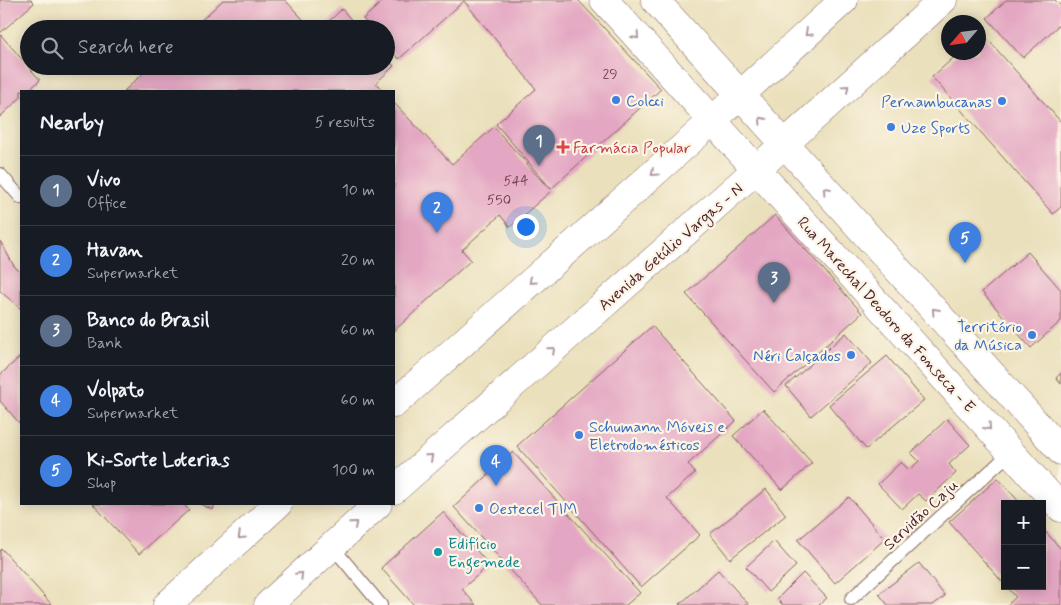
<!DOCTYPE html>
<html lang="en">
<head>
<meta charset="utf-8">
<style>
	body { margin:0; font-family:Mynerve,sans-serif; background:#242831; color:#f1f3f6 }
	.controls { position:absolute; right:15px; bottom:15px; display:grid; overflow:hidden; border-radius:0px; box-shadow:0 2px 12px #0003 }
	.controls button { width:45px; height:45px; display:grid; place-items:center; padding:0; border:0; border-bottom:1px solid #363941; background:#171b24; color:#f1f3f6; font:25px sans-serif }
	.compass { position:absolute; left:941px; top:15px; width:45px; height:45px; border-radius:50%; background:#171b24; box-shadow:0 2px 12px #0003; rotate:242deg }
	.you { position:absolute; left:525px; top:226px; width:18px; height:18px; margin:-12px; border:4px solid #fff; border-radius:50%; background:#1a73e8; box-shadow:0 0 0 8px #1a73e833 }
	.badge { display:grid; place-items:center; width:32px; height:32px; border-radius:50%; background:#2563eb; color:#fff; font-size:16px; font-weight:700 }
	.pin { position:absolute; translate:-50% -41px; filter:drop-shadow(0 1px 2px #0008) }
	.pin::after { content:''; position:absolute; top:26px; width:18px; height:15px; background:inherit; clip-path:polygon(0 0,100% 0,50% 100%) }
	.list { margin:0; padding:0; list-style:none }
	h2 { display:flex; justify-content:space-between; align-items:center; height:65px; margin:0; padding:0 20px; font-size:21px }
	h2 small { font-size:16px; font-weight:400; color:#9ea1a6 }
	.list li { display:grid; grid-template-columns:32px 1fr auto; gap:15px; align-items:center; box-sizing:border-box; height:70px; padding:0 20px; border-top:1px solid #363941 }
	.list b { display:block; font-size:19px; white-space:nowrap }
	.list p { margin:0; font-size:16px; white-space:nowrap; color:#9ea1a6 }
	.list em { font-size:16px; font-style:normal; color:#9ea1a6 }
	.icon { flex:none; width:28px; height:28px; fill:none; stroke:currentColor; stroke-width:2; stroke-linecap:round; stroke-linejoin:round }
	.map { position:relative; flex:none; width:1061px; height:605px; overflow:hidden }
	.search { position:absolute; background:#171b24; box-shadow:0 2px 12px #0003; left:20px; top:20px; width:375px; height:55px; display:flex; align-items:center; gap:12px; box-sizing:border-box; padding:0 18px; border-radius:28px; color:#9ea1a6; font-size:19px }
	.panel { position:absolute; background:#171b24; box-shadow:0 2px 12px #0003; left:20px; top:90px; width:375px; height:415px; border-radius:0px }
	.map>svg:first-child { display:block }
	.building { fill:#e4a7c3 }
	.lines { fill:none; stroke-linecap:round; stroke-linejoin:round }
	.service-casing { stroke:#82635e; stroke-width:14 }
	.tertiary-casing { stroke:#82635e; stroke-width:29 }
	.service { stroke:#fff; stroke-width:12 }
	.tertiary { stroke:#fff; stroke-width:28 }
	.oneway { stroke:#ae9aa0 }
	.shop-dot { fill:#3f7fe0; stroke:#fcf5e5; stroke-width:2 }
	.health-dot { fill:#e0444e; stroke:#fcf5e5; stroke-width:2 }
	.culture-dot { fill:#0f9aa8; stroke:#fcf5e5; stroke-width:2 }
	.labels { text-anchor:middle; stroke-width:4.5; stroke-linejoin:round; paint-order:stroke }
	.number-label { font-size:14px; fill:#704151 }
	.shop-label { font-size:16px; fill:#366cbe; stroke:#fcf5e5; text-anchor:start }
	.health-label { font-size:16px; fill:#be3a42; stroke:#fcf5e5; text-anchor:start }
	.street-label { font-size:16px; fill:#4a1f2b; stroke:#fcf5e5 }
	.culture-label { font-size:16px; fill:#0d838f; stroke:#fcf5e5; text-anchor:start }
</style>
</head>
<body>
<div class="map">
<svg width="1061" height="605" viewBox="0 0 1061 605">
	<rect width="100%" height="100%" fill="#fcf5e5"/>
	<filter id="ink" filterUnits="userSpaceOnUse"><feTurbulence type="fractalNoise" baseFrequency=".02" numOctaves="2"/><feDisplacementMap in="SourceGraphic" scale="10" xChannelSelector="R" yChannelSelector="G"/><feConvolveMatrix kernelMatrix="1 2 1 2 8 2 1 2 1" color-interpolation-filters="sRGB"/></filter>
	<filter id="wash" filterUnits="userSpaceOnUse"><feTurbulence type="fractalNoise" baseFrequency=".0096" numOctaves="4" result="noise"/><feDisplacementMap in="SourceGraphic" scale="20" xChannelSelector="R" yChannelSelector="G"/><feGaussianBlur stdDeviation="1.12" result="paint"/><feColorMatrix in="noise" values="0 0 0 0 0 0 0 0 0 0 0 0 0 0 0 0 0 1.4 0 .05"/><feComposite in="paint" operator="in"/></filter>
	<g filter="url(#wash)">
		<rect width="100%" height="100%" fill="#eae0bc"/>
		<g id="blocks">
			<path class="building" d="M0,0h31l3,3 -34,30z
				M223,0h62l27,29h-120z
				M384,0h194l83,89 -110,100 -55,-65 40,-35 -72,-88 -65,58 -13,-14v-16h-14l-9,-10z
				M1006,0h49l6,6v17l-38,35 -36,-40z
				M342,9l17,20h-38z
				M982,33l79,89v85l-8,7 -121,-137 28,-25h18v-16z
				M0,34l40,46 -12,11h-7v6l-21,20z
				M386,58l8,8 -18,17 7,8h-259l27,-25h235z
				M394,103l58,61 42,-37 57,64 -41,36 -10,-12 -38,35 9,10 -77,71z
				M775,215l87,98 -88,79 -88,-98z
				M0,241l14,25 7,7v36l-21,-18z
				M1028,252l33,38v31l-30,27 -49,-56z
				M652,326l84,95 -48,43 7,9 -28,25 33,37 -59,52 -124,-141z
				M846,333l26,30 -61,53 -25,-30z
				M21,356v69l-21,-24v-26z
				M887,356l37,44 -58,49 -37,-44z
				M1061,373v11l-5,-6z
				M763,409l49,54 -30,27 -49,-54z
				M947,419l23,26 -21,19 7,9 -30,28 -8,-7 -16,15 -24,-25 23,-22 8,8 10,-9 -8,-8z
				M513,452l127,141 -14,12h-84l-88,-98z
				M998,478l23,26h-16v81l-56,-63z
				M766,489l20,26 -56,44 -20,-25z
				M849,497l36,42 -50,44 -37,-43z
				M93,504h90l6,6 -50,44z
				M200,504h15l-2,6z
				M443,512l46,53 -27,24 14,16h-62l-33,-37z
				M1042,528l19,21v56h-54l9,-8 -10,-11h36z
				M774,541l22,25 -28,26 -22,-25z
				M2,549l50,56h-52v-54z
				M919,563l26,33 -12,9h-45l-9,-11z
				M718,570l31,35h-70z
				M803,573l24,25 -8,7h-36l-6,-6z"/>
		</g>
	</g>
	<g filter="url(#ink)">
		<use href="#blocks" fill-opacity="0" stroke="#82635e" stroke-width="1"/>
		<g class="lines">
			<defs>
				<path id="service" d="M0,174l21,24
					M331,545l50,60
					M851,599l160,-147"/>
				<path id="tertiary" d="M604,0l457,508
					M655,0l406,451
					M394,404l296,-263 154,-141
					M394,490l363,-321 186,-169
					M167,605l111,-101
					M268,605l110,-101"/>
			</defs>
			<use href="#service" class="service-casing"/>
			<use href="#tertiary" class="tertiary-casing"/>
			<use href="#service" class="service"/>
			<use href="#tertiary" class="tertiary"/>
		</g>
		<defs><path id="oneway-chevron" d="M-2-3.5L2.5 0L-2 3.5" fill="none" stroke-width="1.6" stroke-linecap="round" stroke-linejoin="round" transform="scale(1.25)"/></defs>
		<g class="oneway">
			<use href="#oneway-chevron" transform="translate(808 33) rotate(137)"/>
			<use href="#oneway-chevron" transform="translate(636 36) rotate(48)"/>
			<use href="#oneway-chevron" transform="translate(846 88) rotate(-42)"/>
			<use href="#oneway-chevron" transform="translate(762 120) rotate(-132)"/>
			<use href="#oneway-chevron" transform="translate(654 173) rotate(138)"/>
			<use href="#oneway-chevron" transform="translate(826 190) rotate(-132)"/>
			<use href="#oneway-chevron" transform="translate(532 281) rotate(138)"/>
			<use href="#oneway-chevron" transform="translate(935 311) rotate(-132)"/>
			<use href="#oneway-chevron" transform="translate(552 350) rotate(-41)"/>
			<use href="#oneway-chevron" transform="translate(988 427) rotate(48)"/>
			<use href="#oneway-chevron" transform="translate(430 457) rotate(-41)"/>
			<use href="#oneway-chevron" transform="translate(354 524) rotate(-41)"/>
			<use href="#oneway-chevron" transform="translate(241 536) rotate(136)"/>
			<use href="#oneway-chevron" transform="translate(300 575) rotate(-46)"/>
		</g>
	</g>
	<g class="shop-dot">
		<circle cx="616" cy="100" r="5"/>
		<circle cx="1002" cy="101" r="5"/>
		<circle cx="891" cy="127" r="5"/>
		<circle cx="1032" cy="335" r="5"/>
		<circle cx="851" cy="355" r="5"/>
		<circle cx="579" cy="435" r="5"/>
		<circle cx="479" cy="508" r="5"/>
	</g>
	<path class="health-dot" d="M560.5 139.5h5v5h5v5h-5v5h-5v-5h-5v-5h5z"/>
	<circle class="culture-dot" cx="438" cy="552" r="5"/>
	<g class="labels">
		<g class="number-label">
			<text x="610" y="78">29</text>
			<text x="516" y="185">544</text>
			<text x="499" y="204">550</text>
		</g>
		<g class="shop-label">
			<text x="626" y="106">Colcci</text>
			<text x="992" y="107" text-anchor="end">Pernambucanas</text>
			<text x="901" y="133">Uze Sports</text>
			<text x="1022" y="332" text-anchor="end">Território<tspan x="1022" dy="18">da Música</tspan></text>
			<text x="841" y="361" text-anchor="end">Néri Calçados</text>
			<text x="589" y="432">Schumann Móveis e<tspan x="589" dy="18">Eletrodomésticos</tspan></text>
			<text x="489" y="514">Oestecel TIM</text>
		</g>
		<g class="health-label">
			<text x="573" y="153">Farmácia Popular</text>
		</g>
		<g class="street-label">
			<text transform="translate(670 246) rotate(-41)" y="6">Avenida Getúlio Vargas - N</text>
			<text transform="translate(887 314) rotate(48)" y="6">Rua Marechal Deodoro da Fonseca - E</text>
			<text transform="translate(920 514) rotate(-43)" y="6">Servidão Caju</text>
		</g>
		<g class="culture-label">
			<text x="448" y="549">Edifício<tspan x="448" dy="18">Engemede</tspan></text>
		</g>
	</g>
</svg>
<div class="controls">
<button>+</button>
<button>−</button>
</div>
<svg class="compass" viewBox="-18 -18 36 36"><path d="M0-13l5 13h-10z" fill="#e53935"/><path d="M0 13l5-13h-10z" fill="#9ea1a6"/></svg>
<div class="you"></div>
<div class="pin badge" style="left:539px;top:166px;background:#5c6f8a">1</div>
<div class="pin badge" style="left:437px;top:233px;background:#3f7fe0">2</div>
<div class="pin badge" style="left:774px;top:303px;background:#5c6f8a">3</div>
<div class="pin badge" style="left:496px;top:486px;background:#3f7fe0">4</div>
<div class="pin badge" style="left:965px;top:263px;background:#3f7fe0">5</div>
<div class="search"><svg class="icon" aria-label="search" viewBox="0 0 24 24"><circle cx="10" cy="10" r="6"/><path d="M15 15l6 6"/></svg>Search here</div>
<section class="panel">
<h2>Nearby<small>5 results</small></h2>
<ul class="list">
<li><span class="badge" style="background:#5c6f8a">1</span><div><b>Vivo</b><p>Office</p></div><em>10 m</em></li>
<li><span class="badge" style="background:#3f7fe0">2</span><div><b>Havan</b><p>Supermarket</p></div><em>20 m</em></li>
<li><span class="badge" style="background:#5c6f8a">3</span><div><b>Banco do Brasil</b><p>Bank</p></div><em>60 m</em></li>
<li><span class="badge" style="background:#3f7fe0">4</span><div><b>Volpato</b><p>Supermarket</p></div><em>60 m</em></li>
<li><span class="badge" style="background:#3f7fe0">5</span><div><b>Ki-Sorte Loterias</b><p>Shop</p></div><em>100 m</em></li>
</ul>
</section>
</div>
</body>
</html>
